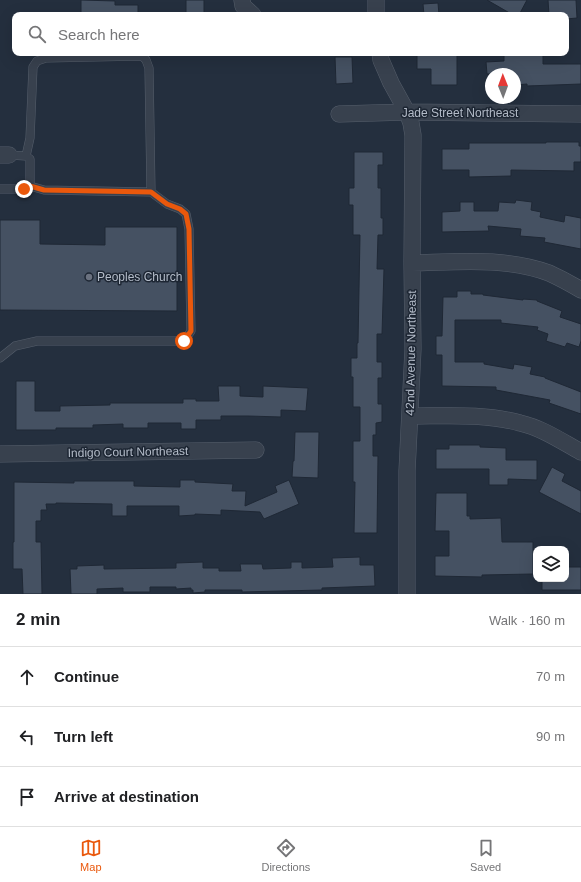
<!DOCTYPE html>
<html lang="en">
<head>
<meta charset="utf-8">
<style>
	body { margin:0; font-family:Helvetica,sans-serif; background:#f2f2f2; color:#202124 }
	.controls { position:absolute; right:12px; bottom:12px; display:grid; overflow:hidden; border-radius:8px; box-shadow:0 4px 16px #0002 }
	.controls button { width:36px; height:36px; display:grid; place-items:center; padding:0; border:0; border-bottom:1px solid #e0e0e0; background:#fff; color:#202124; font:20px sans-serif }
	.compass { position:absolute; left:485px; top:68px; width:36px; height:36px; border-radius:50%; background:#fff; box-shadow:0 4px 16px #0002; rotate:359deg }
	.stop { position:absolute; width:12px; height:12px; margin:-9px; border:3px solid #ea580c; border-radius:50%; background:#fff }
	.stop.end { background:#ea580c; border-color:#fff; box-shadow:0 1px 4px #0008 }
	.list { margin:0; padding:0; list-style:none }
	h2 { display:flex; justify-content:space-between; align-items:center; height:52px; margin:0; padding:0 16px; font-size:17px }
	h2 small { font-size:13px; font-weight:400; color:#757577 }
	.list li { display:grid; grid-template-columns:26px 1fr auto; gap:12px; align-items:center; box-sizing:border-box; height:60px; padding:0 16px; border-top:1px solid #e0e0e0 }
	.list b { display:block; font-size:15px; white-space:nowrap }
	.list em { font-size:13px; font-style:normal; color:#757577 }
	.icon { flex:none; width:22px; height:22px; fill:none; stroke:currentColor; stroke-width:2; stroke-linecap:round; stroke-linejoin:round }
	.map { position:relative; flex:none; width:581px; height:594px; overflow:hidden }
	.search { position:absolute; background:#fff; box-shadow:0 4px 16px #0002; left:12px; right:12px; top:12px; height:44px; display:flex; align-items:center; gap:10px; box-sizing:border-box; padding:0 14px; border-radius:8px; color:#757577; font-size:15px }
	.sheet { height:232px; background:#fff }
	nav { display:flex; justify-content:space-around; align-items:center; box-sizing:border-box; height:56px; border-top:1px solid #e0e0e0; background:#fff; font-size:11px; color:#757577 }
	nav a { display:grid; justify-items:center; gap:2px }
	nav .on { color:#ea580c }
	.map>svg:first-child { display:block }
	.building { fill:#455162; stroke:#1f2835 }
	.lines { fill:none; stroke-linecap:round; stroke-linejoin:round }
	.lane-casing { stroke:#565f6c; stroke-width:9 }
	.street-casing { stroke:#565f6c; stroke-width:17 }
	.lane { stroke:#38414e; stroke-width:8 }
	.street { stroke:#38414e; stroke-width:16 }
	.route { stroke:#ea580c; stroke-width:5 }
	.worship-dot { fill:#6b7280; stroke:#1d2633; stroke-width:1.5 }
	.labels { text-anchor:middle; stroke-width:3; stroke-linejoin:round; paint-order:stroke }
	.street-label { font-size:12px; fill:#b4bcc9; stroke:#1d2633 }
	.poi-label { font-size:12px; fill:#b4bcc9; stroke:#1d2633; text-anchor:start }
</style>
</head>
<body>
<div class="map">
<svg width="581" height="594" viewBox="0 0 581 594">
	<rect width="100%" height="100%" fill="#242f3e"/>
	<path class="building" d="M81,0l34,1v4h23v10h-57z
		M186,0h18v15h-18z
		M487,0h40l-8,15h-6z
		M548,0h28l1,18 -11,1v-4h-17z
		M438,3l1,12h-15l-1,-11z
		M417,53h25v2h15v30h-26v-16h-14z
		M527,53h16v11h38v20l-54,2v-2l-12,1v-11h-28l-1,-12 18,-1v-6l23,-1z
		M335,57h17l1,26 -17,1z
		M546,142h33v4h2v16h-7v9l-63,-1v6l-42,1v-7h-27v-21h27v-6h77z
		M354,152h29v13h-5v23h3v30h2v17h-5l-1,34h7l-2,65h-5v28h5v16h-4v26h4v18l-6,1v12h-3v21h5l-1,77h-23l1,-51h-2v-41h7v-34h-7v-30h-2v-19h6v-15h1l2,-108h-7v-30h-4v-17h5z
		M516,200l16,2 -1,8 10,2 -1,5 24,5 1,-7 16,3v31l-37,-7 1,-4 -25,-2 1,-7 -33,-3 1,5 -47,1v-20l18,-1v-9h14v9h24l1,-9 16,1z
		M0,220h40v24l65,1v-18h72v84l-177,-1z
		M457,291h14v3h12v1l40,5v-1l14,1v1l25,10 -2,6 21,7v17l-2,6 -12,-4 -2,4 -19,-6 2,-7 -11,-4 1,-3 -37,-4v-3h-46v42h29v2l29,5 1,-5 18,3 -2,7 15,3v1l36,14v22l-32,-11 1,-3 -54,-10v-3l-54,-1v-31h-6v-19h6l1,-39h14z
		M16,381h19v30h25v-5l50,-1v-2h73v-4h13v2h23l-1,-15h22v10l23,1v-11l45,2 -2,23 -25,-1v7l-33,-1h-27v4h-25v9h-15v-6h-33v5h-25v-4l-30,1v3h-37v2h-40z
		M295,432h24l-1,46 -26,-1 1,-16h1z
		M449,445h31v2l26,1v12h31v20l-29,-1v6h-19v-16h-53v-20h13z
		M552,467l13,7 -3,7 19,10v23l-42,-22z
		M180,480h15v2l38,2 -1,7h14l-1,15 32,-14 -2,-6 14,-6 10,24 -35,15 -4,-7 -39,-2v5l-26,-1v1l-16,1v-10h-52v10h-15v-12l-56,-1v1h-10l1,6h-6v11h-5v21h5l1,52h-19l-1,-25h-9v-27h1v-60l60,1v-2h60v5l46,1z
		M436,493h31v23h3v3l31,-1 1,24h31v32l-51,1v2l-47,-1v-20h14v-25h-14z
		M360,557v8h14l1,21 -53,2v2l-80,2v-2h-37v2l-12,1v-3h-2v-2l-15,1v-2h-26v5h-27v-4l-26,1v5h-26l-1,-25h7v-3l27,-1v4l72,-1v-5l27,-1v6h16v3h22l-1,-7h22l1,5 28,-1v-6h11v6l31,-1 -1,-9z
		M566,567h15v23h-39v-11h24z"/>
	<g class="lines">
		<defs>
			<path id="lane" d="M26,156l4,-18 3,-71 4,-6 9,-3 96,-2 4,4 3,8 2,124
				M0,189h24l6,-3v-27l-4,-3 -17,-1
				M0,358l15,-12 22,-5h147l7,-10 -2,-102 -3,-15 -6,-5 -13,-5 -16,-12 -107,-2 -14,-4"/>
			<path id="street" d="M242,0l1,6 10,9
				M376,15v-15
				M380,53l1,7 10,23 16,29 4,11 2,12 -1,128 1,86 -6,122v123
				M339,114l68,-2 174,2
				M0,155h9
				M412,263c46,-1 93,-6 137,10 11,5 22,11 32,17
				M410,416c36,0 74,-3 110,7 22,5 41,18 61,29
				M0,454l256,-4"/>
		</defs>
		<use href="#lane" class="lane-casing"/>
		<use href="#street" class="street-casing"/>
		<use href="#lane" class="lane"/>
		<use href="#street" class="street"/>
	</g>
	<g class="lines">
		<path class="route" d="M24,189l6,-3 14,4 107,2 16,12 13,5 6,5 3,15 2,102 -7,10"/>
	</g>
	<circle class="worship-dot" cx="89" cy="277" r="4"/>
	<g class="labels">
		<g class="street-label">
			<text x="460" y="117">Jade Street Northeast</text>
			<text transform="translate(411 353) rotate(-89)" y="4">42nd Avenue Northeast</text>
			<text transform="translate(128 452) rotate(-1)" y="4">Indigo Court Northeast</text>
		</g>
		<g class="poi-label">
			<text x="97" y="281">Peoples Church</text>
		</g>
	</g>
</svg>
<div class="controls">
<button><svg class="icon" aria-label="layers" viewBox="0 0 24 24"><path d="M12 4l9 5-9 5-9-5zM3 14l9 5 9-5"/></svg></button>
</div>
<svg class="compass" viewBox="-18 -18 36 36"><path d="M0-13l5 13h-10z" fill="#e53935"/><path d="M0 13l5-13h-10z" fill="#757577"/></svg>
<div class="stop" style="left:184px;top:341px"></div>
<div class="stop end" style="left:24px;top:189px"></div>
<div class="search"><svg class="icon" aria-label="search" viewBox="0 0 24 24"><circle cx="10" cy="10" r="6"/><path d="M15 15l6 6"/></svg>Search here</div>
</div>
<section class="sheet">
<h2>2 min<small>Walk · 160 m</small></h2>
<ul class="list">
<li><svg class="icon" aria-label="ahead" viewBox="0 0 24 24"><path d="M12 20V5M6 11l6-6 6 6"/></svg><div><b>Continue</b></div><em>70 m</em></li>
<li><svg class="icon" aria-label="left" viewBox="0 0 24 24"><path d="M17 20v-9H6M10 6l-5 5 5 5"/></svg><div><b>Turn left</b></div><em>90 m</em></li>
<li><svg class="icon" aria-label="arrive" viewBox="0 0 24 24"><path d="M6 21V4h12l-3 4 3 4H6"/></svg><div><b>Arrive at destination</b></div></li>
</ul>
</section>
<nav>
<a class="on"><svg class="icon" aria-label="map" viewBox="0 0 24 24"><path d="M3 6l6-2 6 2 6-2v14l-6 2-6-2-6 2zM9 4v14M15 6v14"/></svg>Map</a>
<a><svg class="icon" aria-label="directions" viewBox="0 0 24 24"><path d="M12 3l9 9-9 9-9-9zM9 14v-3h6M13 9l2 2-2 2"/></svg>Directions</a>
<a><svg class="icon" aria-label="saved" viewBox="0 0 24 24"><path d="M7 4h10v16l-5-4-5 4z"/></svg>Saved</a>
</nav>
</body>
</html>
